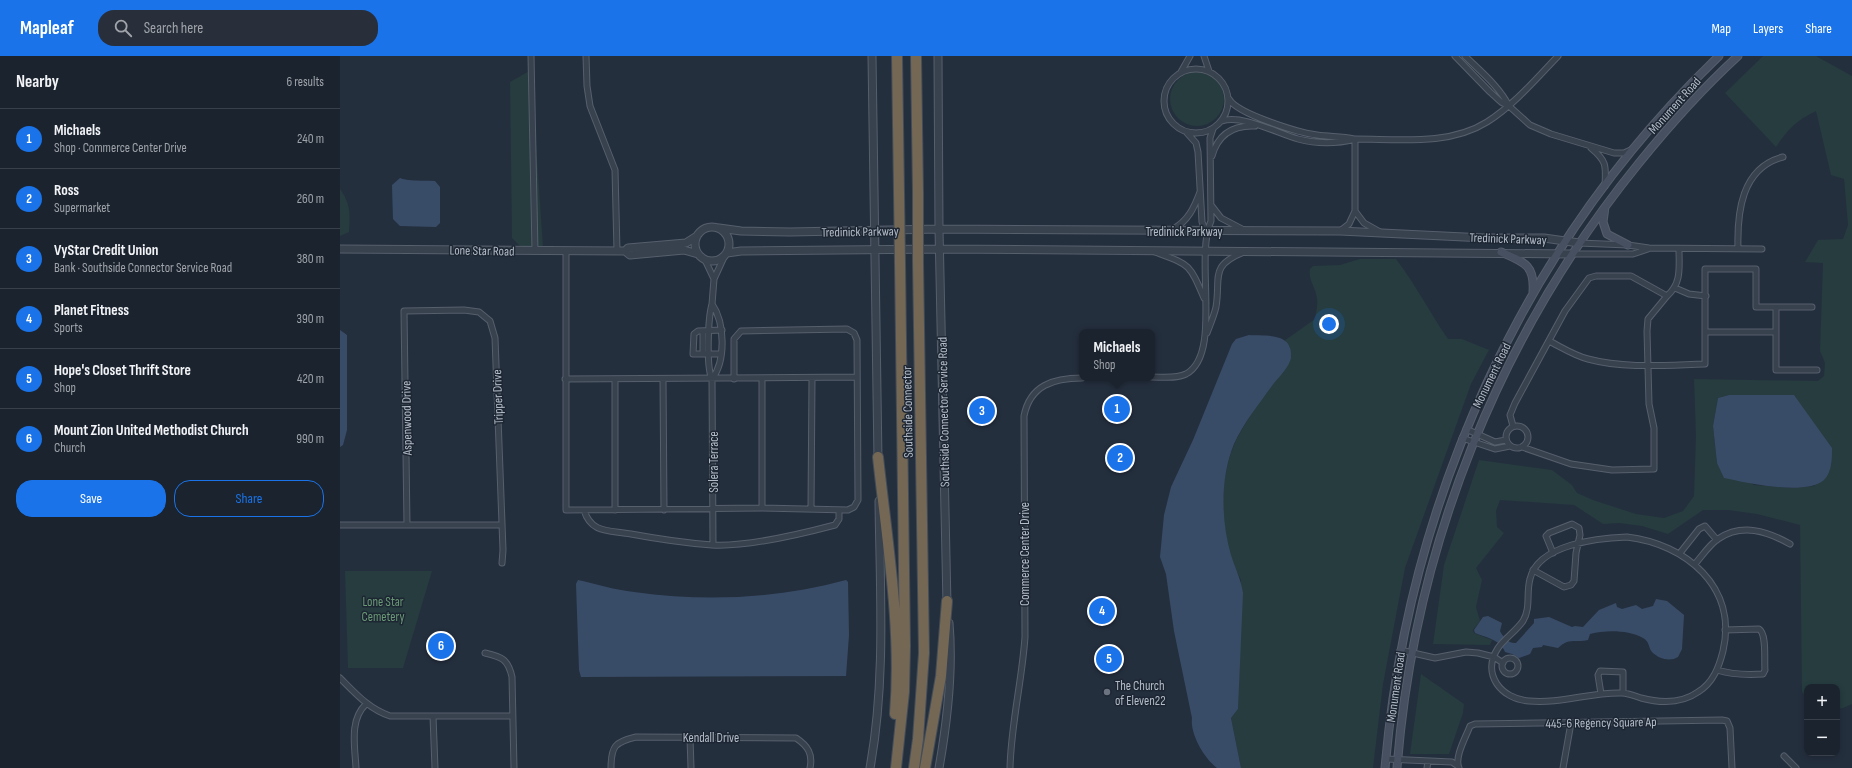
<!DOCTYPE html>
<html lang="en">
<head>
<meta charset="utf-8">
<style>
	body { margin:0; font-family:"Sofia Sans Condensed",sans-serif; background:#282f3a; color:#f1f3f6 }
	.controls { position:absolute; right:12px; bottom:12px; display:grid; overflow:hidden; border-radius:8px; box-shadow:0 2px 6px #0003 }
	.controls button { width:36px; height:36px; display:grid; place-items:center; padding:0; border:0; border-bottom:1px solid #39404a; background:#1b232e; color:#f1f3f6; font:20px sans-serif }
	.you { position:absolute; left:989px; top:268px; width:14px; height:14px; margin:-10px; border:3px solid #fff; border-radius:50%; background:#1a73e8; box-shadow:0 0 0 6px #1a73e833 }
	.badge { display:grid; place-items:center; width:26px; height:26px; border-radius:50%; background:#1a73e8; color:#fff; font-size:13px; font-weight:700 }
	.pin { position:absolute; translate:-50% -50%; border:2px solid #fff; box-shadow:0 1px 4px #0006 }
	.popup { position:absolute; left:739px; top:273px; width:76px; height:52px; box-sizing:border-box; display:grid; place-content:center; border-radius:8px; background:#1b232e; filter:drop-shadow(0 1px 3px #0005); font-size:13px; white-space:nowrap; color:#a0a4aa }
	.popup b { font-size:15px; color:#f1f3f6 }
	.popup::after { content:''; position:absolute; left:50%; top:100%; margin-left:-8px; border:8px solid transparent; border-top-color:#1b232e }
	.list { margin:0; padding:0; list-style:none }
	h2 { display:flex; justify-content:space-between; align-items:center; height:52px; margin:0; padding:0 16px; font-size:17px }
	h2 small { font-size:13px; font-weight:400; color:#a0a4aa }
	.list li { display:grid; grid-template-columns:26px 1fr auto; gap:12px; align-items:center; box-sizing:border-box; height:60px; padding:0 16px; border-top:1px solid #39404a }
	.list b { display:block; font-size:15px; white-space:nowrap }
	.list p { margin:0; font-size:13px; white-space:nowrap; color:#a0a4aa }
	.list em { font-size:13px; font-style:normal; color:#a0a4aa }
	.actions { display:flex; gap:8px; padding:12px 16px }
	.actions a { flex:1; padding:9px 0; border:1px solid #1a73e8; border-radius:16px; text-align:center; font-size:14px; color:#1a73e8 }
	.actions .main { background:#1a73e8; color:#fff }
	.icon { flex:none; width:22px; height:22px; fill:none; stroke:currentColor; stroke-width:2; stroke-linecap:round; stroke-linejoin:round }
	.map { position:relative; flex:none; width:1512px; height:712px; overflow:hidden }
	header { display:flex; align-items:center; gap:24px; box-sizing:border-box; height:56px; padding:0 20px; background:#1a73e8; color:#fff }
	header strong { font-size:19px }
	nav { display:flex; gap:22px; margin-inline-start:auto; font-size:14px }
	.search { width:280px; height:36px; background:#282f3a; display:flex; align-items:center; gap:10px; box-sizing:border-box; padding:0 14px; border-radius:16px; color:#a0a4aa; font-size:15px }
	main { display:flex }
	aside { flex:1; background:#1b232e }
	.map>svg:first-child { display:block }
	.green { fill:#263c3f; fill-rule:evenodd }
	.water { fill:#394c67 }
	.lines { fill:none; stroke-linecap:round; stroke-linejoin:round }
	.minor-casing { stroke:#565f6c; stroke-width:7 }
	.tertiary-casing { stroke:#565f6c; stroke-width:9 }
	.secondary-casing { stroke:#565f6c; stroke-width:9 }
	.motorway-casing { stroke:#434c59; stroke-width:12 }
	.minor { stroke:#38414e; stroke-width:5 }
	.tertiary { stroke:#38414e; stroke-width:7 }
	.secondary { stroke:#465061; stroke-width:7 }
	.motorway { stroke:#746855; stroke-width:10 }
	.motorway-bridge-casing { stroke:#434c59; stroke-width:12; stroke-linecap:butt }
	.motorway-bridge { stroke:#746855; stroke-width:10 }
	.worship-dot { fill:#6b7280; stroke:#1d2633; stroke-width:1.5 }
	.labels { text-anchor:middle; stroke-width:3; stroke-linejoin:round; paint-order:stroke }
	.street-label { font-size:13px; fill:#b4bcc9; stroke:#1d2633 }
	.park-label { font-size:13px; fill:#6b9a76; stroke:#1d2633 }
	.poi-label { font-size:13px; fill:#b4bcc9; stroke:#1d2633; text-anchor:start }
</style>
</head>
<body>
<header>
<strong>Mapleaf</strong>
<div class="search"><svg class="icon" aria-label="search" viewBox="0 0 24 24"><circle cx="10" cy="10" r="6"/><path d="M15 15l6 6"/></svg>Search here</div>
<nav><a>Map</a><a>Layers</a><a>Share</a></nav>
</header>
<main>
<aside>
<h2>Nearby<small>6 results</small></h2>
<ul class="list">
<li><span class="badge">1</span><div><b>Michaels</b><p>Shop · Commerce Center Drive</p></div><em>240 m</em></li>
<li><span class="badge">2</span><div><b>Ross</b><p>Supermarket</p></div><em>260 m</em></li>
<li><span class="badge">3</span><div><b>VyStar Credit Union</b><p>Bank · Southside Connector Service Road</p></div><em>380 m</em></li>
<li><span class="badge">4</span><div><b>Planet Fitness</b><p>Sports</p></div><em>390 m</em></li>
<li><span class="badge">5</span><div><b>Hope's Closet Thrift Store</b><p>Shop</p></div><em>420 m</em></li>
<li><span class="badge">6</span><div><b>Mount Zion United Methodist Church</b><p>Church</p></div><em>990 m</em></li>
</ul>
<div class="actions"><a class="main">Save</a><a>Share</a></div>
</aside>
<div class="map">
<svg width="1512" height="712" viewBox="0 0 1512 712">
	<rect width="100%" height="100%" fill="#242f3e"/>
	<path class="green" d="M1423,0h53l36,20v628l-9,4 -6,1v-22h-30v10l-5,-5 -2,-167 -43,-11 -29,-4h-25l-35,24 -26,-8 -23,-3 -16,1 -29,-19 -74,-5 -4,11 1,16 7,6 -28,35 6,12 -6,27 4,14 -7,9 1,3 18,7 -2,5 -57,-1 11,-79 35,-105 73,10 20,15 5,8 16,7 43,14 28,4 19,-7 11,-15 2,-60 -2,-57 124,2 6,-5 1,-13 -5,-12 3,-88 -18,-1 13,-22 25,-1 5,-14 -4,-46 -13,-4 -15,-64c-20,10 -27,17 -40,36l-51,-54zM1389,339h64l22,91 -23,2 -38,-3 -37,-22 -4,-37 5,-28z
		M191,14l12,177 -23,-1 -8,-8 -2,-156z
		M830 43a27 27 0 1 1 54 0a27 27 0 1 1-54 0Z
		M0,133c11,15 10,25 9,43l-9,4z
		M1020,203h36c20,26 34,54 52,80h14l27,11 -18,34 -66,184 -22,116 -10,84h-132l-10,-50 7,-9 3,-129c-21,-38 -24,-95 -7,-135 5,-12 13,-23 19,-35 13,-21 25,-42 37,-63l-6,-6 31,-22c1,-7 3,-14 2,-20 -1,-12 -9,-18 -7,-30l3,-3 27,-1z
		M5,515h87l-29,97h-55z
		M1081,618l43,30 -1,9 -14,41h-39z"/>
	<path class="water" d="M60,122c10,4 24,2 35,3l5,6v36l-4,4 -36,-1 -7,-7 -1,-34z
		M0,274l7,5v95l-4,15 -3,2z
		M909,279c12,1 37,-2 41,13 1,2 1,7 1,10 -2,9 -11,18 -17,25 -14,20 -30,39 -40,61 -14,34 -13,77 -3,111 4,13 10,24 12,38l-5,116 -7,9 10,50h-24c-13,-10 -27,-34 -25,-50l-18,-87 -8,-57 -6,-17 4,-42 7,-28 22,-47 39,-96 4,-5z
		M1389,339h65l38,53c0,10 0,24 -8,32 -18,16 -77,3 -100,-2l-7,-15 -4,-37 5,-28z
		M238,524c18,4 37,10 56,12 72,10 142,7 212,-12l2,2 1,53 -3,41 -265,1 -2,-7 -3,-86z
		M1316,543l11,2 17,14 -2,34 -4,8c-8,5 -19,2 -26,-5 -4,-5 -2,-10 -9,-14 -15,-8 -37,-8 -53,-4l-2,6c-12,3 -19,-3 -30,8l-15,-3 -1,2 -9,1 -3,6 -11,4 -7,-4 -7,-2c-4,-12 -20,-15 -30,-19l-1,-3 9,-13 5,-1 14,7 -2,8c3,6 9,13 16,12l18,-20v-4l15,-2 23,10 3,-1 8,1 16,-17 17,-7 1,4 5,2 14,-4 6,4 11,-3z"/>
	<g class="lines">
		<defs>
			<path id="minor" d="M191,0l4,195
				M246,0l1,30 3,20 25,64 2,81
				M864,0l5,15
				M1115,0l35,36 11,10 8,4 21,19 21,9 63,19h10l9,-4
				M1125,0c15,15 34,30 44,50
				M824 45a32 32 0 1 1 64 0a32 32 0 1 1-64 0Z
				M841,16l9,-16
				M889,43c8,15 71,34 88,36 13,2 25,1 37,4
				M882,65c19,-7 55,12 76,18 19,5 38,5 57,0 43,0 94,7 132,-17 27,-17 49,-43 71,-66
				M847,77l9,10 2,9 4,70 4,10
				M1251,92c16,13 15,18 14,38
				M872,100c6,-22 21,-31 43,-30
				M871,149l10,13 21,11
				M1015,155l9,12 16,9
				M833,173c15,-8 21,-21 27,-37
				M1000,175l9,-7 6,-13v-72
				M1239,187l49,2 21,3 113,1
				M1398,193c-1,-36 3,-81 45,-92
				M226,196v258l196,-2 86,2 6,-3 4,-7 -1,-160 -3,-7 -7,-4 -106,2 -7,8v40
				M815,196c35,13 34,11 49,46
				M1232,198h61l15,-5
				M365,204l9,19
				M1335,232l14,6 17,2
				M1327,240c15,-13 12,-29 12,-47
				M372,248c13,19 14,57 0,75 -6,-12 -4,-61 0,-75z
				M372,248l2,-25 11,-24
				M1436,251v63h41
				M1366,276h70
				M867,277c3,-8 7,-17 9,-26 5,-30 -7,-41 28,-55
				M1209,285c12,6 26,15 39,18 37,10 79,6 117,5v-95h51v38h56
				M363,298v-23
				M380,298h-27l1,-20 4,-3 24,-1
				M812,321c10,0 24,2 34,-3 37,-20 8,-116 25,-153l-1,-83 3,-9
				M422,322v130
				M225,323l292,-2
				M275,323v131
				M323,323l1,131
				M372,323l1,166
				M1166 381a11 11 0 1 1 22 0a11 11 0 1 1-22 0Z
				M1173,370l-3,-11 5,-12 50,-92 24,-33 7,-2h35l36,20 -19,23 -1,12 2,73 5,24v41l-42,1 -41,-6 -49,-17
				M1126,373l29,13 11,-2
				M1122,382l33,11 15,-3
				M471,453l1,-131
				M244,454c7,24 26,20 47,24 27,5 54,9 81,11 35,2 89,-11 123,-20l4,-6v-9
				M0,469h160
				M67,469l-3,-214 60,-1 15,2 11,9 5,17 8,212 -1,13
				M1287,481c59,7 111,50 96,114 -4,16 -10,32 -25,41 -17,12 -38,11 -57,6 -6,-2 -13,-5 -19,-5 -32,-1 -61,11 -93,8 -28,-2 -48,-27 -31,-53 7,-10 18,-17 25,-27 8,-13 3,-28 7,-42 8,-35 69,-41 97,-42z
				M1340,497l19,-24 6,-3 12,14
				M1355,508c7,-8 14,-19 23,-25 24,-16 49,-8 72,5
				M1193,514l31,17 7,-2 3,-4 2,-28 4,-18 -1,-7 -7,-4 -23,9 -3,3 7,17
				M1060,594l35,8 31,-6 12,1 16,4 9,6
				M145,597c17,4 23,6 27,24l2,91
				M1162 610a8 8 0 1 1 16 0a8 8 0 1 1-16 0Z
				M1377,614c16,5 30,5 46,4l2,-4c-1,-10 2,-36 -6,-41l-34,1
				M0,622c16,16 29,31 50,38h122
				M1261,638l-3,-19 2,-4 23,1v21
				M93,660l2,52
				M350,681l1,31
				M1444,700l12,12
				M1046,703l66,3 6,4
				M16,712c-1,-21 -7,-48 10,-64
				M271,712c0,-22 4,-26 25,-31l160,1c12,8 17,16 14,30
				M670,712c1,-44 12,-87 15,-131l-1,-221c6,-31 30,-38 58,-38
				M1087,712l1,-7
				M1119,712c-5,-11 7,-31 11,-42l5,-2 247,-4 5,1 3,7 2,40
				M1223,712l8,-45"/>
			<path id="tertiary" d="M532,0l6,404
				M598,0l1,173 8,376
				M355 188a17 17 0 1 1 34 0a17 17 0 1 1-34 0Z
				M379,172l22,3 49,1 149,-3 401,2 145,7h59l35,5
				M357,180l-11,7 -58,5 -3,3 5,4 54,-5 14,4
				M0,193l285,2
				M387,197l14,-2 199,-2 632,5
				M530,712c16,-88 10,-178 9,-267
				M599,712c8,-45 14,-99 10,-145"/>
			<path id="secondary" d="M1265,151l-2,15 4,12 21,11
				M1161,196c23,10 34,13 32,40
				M1045,712c23,-268 139,-525 334,-712
				M1057,712c17,-221 102,-433 242,-605 30,-37 63,-74 99,-107"/>
			<path id="motorway" d="M557,0l2,137
				M576,0l2,137
				M538,401c9,84 24,172 17,257
				M556,712l8,-76 1,-46 -5,-383
				M574,712l4,-29 6,-86 -6,-391
				M585,712l16,-92 6,-75"/>
		</defs>
		<use href="#minor" class="minor-casing"/>
		<use href="#tertiary" class="tertiary-casing"/>
		<use href="#secondary" class="secondary-casing"/>
		<use href="#motorway" class="motorway-casing"/>
		<use href="#minor" class="minor"/>
		<use href="#tertiary" class="tertiary"/>
		<use href="#secondary" class="secondary"/>
		<use href="#motorway" class="motorway"/>
		<defs>
			<path id="motorway-bridge" d="M559,137l1,70
				M578,137v69"/>
		</defs>
		<use href="#motorway-bridge" class="motorway-bridge-casing"/>
		<use href="#motorway-bridge" class="motorway-bridge"/>
	</g>
	<circle class="worship-dot" cx="767" cy="636" r="4"/>
	<g class="labels">
		<g class="street-label">
			<text transform="translate(1334 49) rotate(-48)" y="5">Monument Road</text>
			<text transform="translate(520 175) rotate(-1)" y="5">Tredinick Parkway</text>
			<text x="844" y="180">Tredinick Parkway</text>
			<text transform="translate(1168 182) rotate(2)" y="5">Tredinick Parkway</text>
			<text transform="translate(142 194) rotate(1)" y="5">Lone Star Road</text>
			<text transform="translate(1151 319) rotate(-64)" y="5">Monument Road</text>
			<text transform="translate(157 341) rotate(-92)" y="5">Tripper Drive</text>
			<text transform="translate(567 356) rotate(-91)" y="5">Southside Connector</text>
			<text transform="translate(603 356) rotate(-91)" y="5">Southside Connector Service Road</text>
			<text transform="translate(66 362) rotate(-91)" y="5">Aspenwood Drive</text>
			<text transform="translate(373 406) rotate(-90)" y="5">Solera Terrace</text>
			<text transform="translate(684 498) rotate(-90)" y="5">Commerce Center Drive</text>
			<text transform="translate(1055 631) rotate(-82)" y="5">Monument Road</text>
			<text transform="translate(1261 666) rotate(-1)" y="5">445-6 Regency Square Ap</text>
			<text x="371" y="686">Kendall Drive</text>
		</g>
		<g class="park-label">
			<text x="43" y="550">Lone Star<tspan x="43" dy="15">Cemetery</tspan></text>
		</g>
		<g class="poi-label">
			<text x="775" y="634">The Church<tspan x="775" dy="15">of Eleven22</tspan></text>
		</g>
	</g>
</svg>
<div class="controls">
<button>+</button>
<button>−</button>
</div>
<div class="you"></div>
<div class="pin badge" style="left:777px;top:353px">1</div>
<div class="popup"><b>Michaels</b>Shop</div>
<div class="pin badge" style="left:780px;top:402px">2</div>
<div class="pin badge" style="left:642px;top:355px">3</div>
<div class="pin badge" style="left:762px;top:555px">4</div>
<div class="pin badge" style="left:769px;top:603px">5</div>
<div class="pin badge" style="left:101px;top:590px">6</div>
</div>
</main>
</body>
</html>
